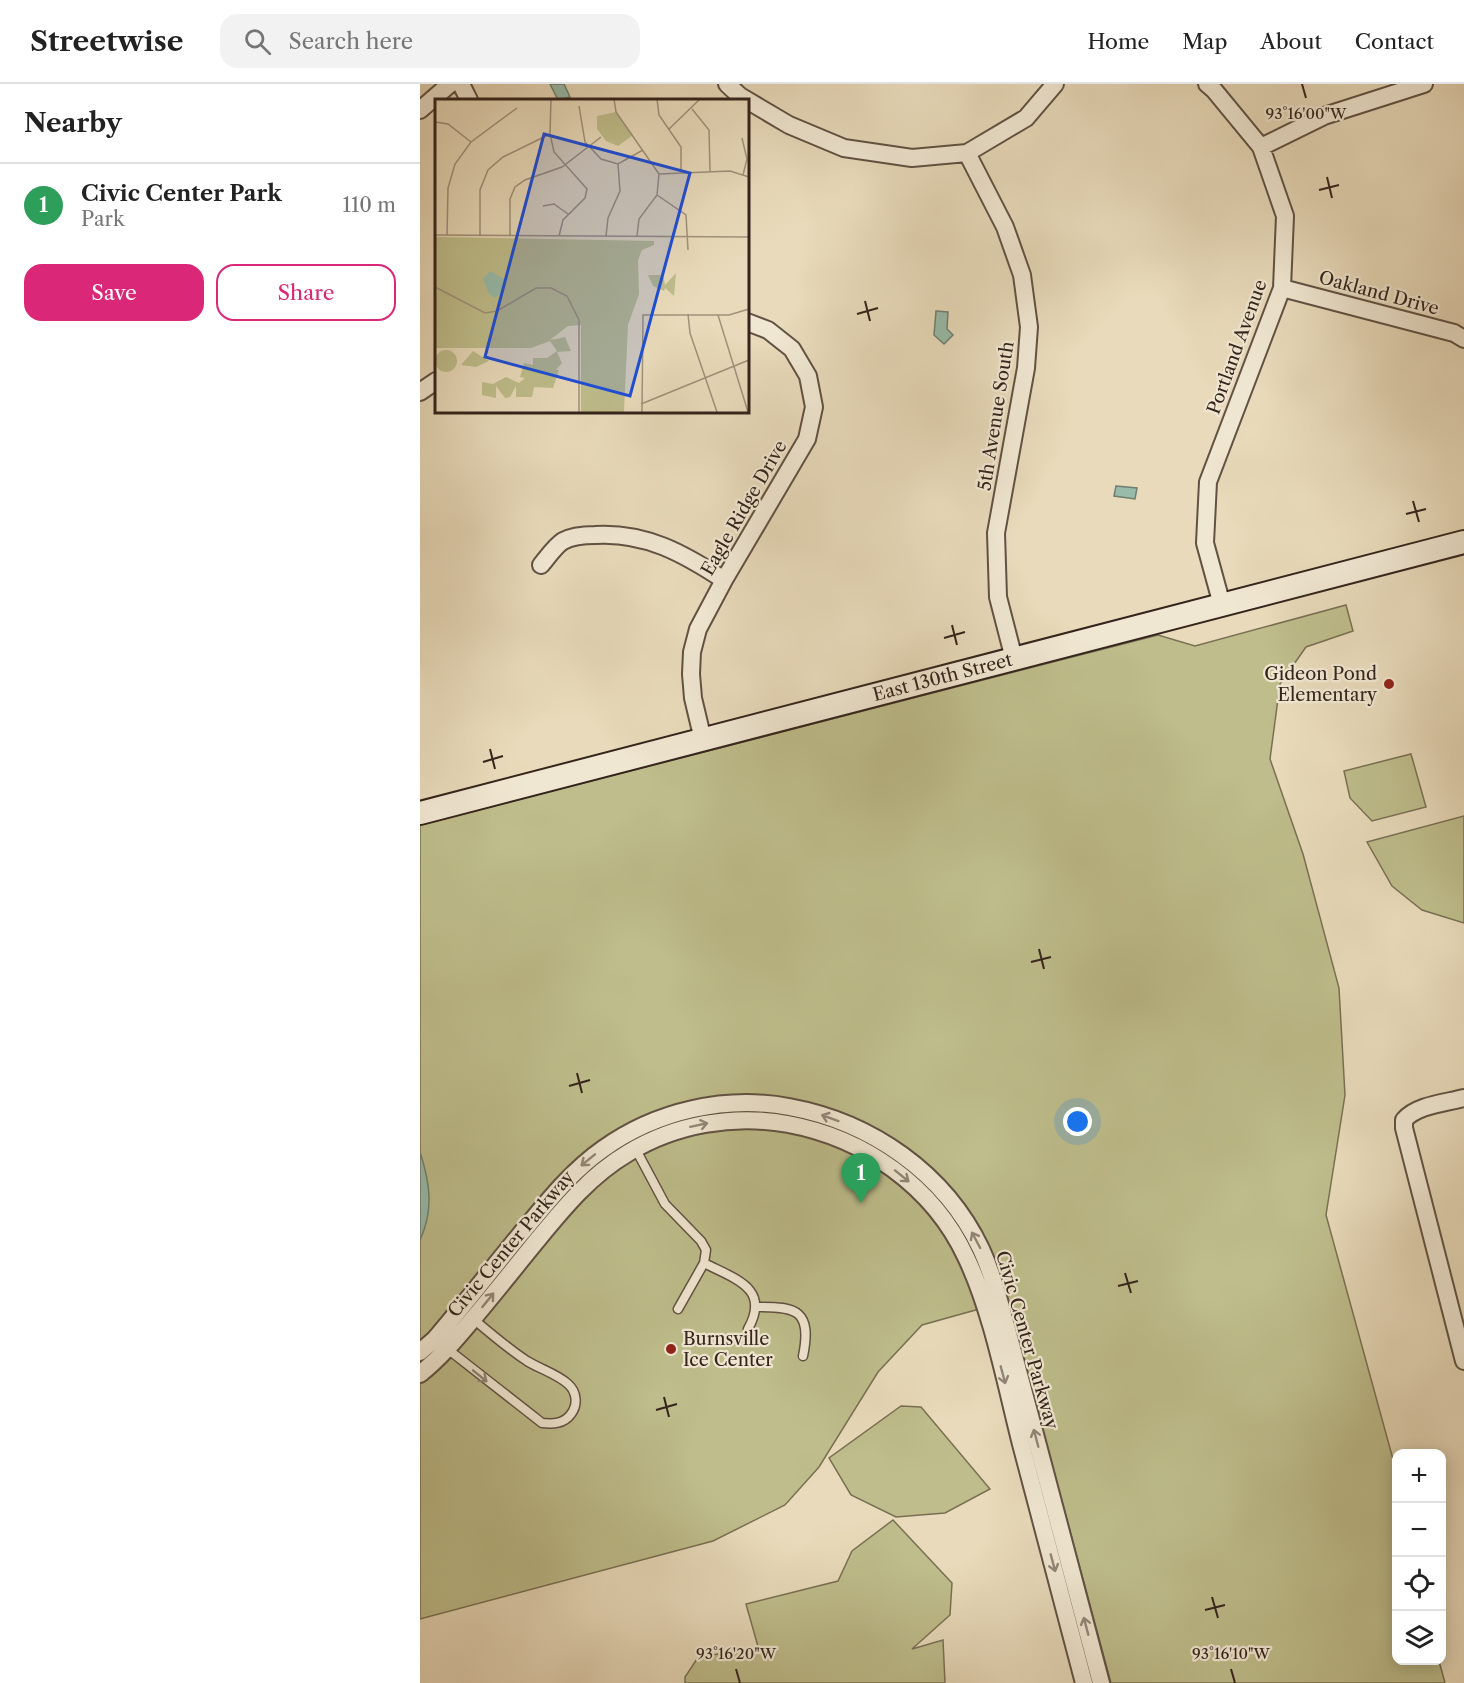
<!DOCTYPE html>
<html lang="en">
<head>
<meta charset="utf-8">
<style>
	body { margin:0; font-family:"Libre Caslon Text",serif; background:#f2f2f2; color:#222 }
	.controls { position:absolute; right:18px; bottom:18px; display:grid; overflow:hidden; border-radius:12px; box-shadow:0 3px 15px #0003 }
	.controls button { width:54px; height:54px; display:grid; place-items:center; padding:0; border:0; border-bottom:2px solid #e0e0e0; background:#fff; color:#222; font:30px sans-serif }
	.you { position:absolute; left:658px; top:1038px; width:21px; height:21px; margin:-15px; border:4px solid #fff; border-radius:50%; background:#1a73e8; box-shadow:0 0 0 9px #1a73e833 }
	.badge { display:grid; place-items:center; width:39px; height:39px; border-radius:50%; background:#db2777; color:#fff; font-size:20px; font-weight:700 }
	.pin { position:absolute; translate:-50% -50px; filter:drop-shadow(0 2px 3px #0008) }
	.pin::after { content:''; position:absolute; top:32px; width:21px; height:18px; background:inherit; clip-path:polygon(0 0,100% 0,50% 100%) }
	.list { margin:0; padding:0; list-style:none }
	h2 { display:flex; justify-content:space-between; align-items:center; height:78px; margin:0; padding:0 24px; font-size:26px }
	h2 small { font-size:20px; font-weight:400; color:#767676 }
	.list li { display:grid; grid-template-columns:39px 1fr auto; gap:18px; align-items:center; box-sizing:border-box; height:84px; padding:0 24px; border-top:2px solid #e0e0e0 }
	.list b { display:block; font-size:22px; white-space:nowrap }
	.list p { margin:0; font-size:20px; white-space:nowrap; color:#767676 }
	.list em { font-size:20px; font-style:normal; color:#767676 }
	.actions { display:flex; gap:12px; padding:18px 24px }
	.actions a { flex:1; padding:14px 0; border:2px solid #db2777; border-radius:18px; text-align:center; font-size:21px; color:#db2777 }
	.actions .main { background:#db2777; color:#fff }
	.icon { flex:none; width:33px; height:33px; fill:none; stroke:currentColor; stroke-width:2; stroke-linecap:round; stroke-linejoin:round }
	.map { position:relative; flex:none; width:1044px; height:1599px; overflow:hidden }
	header { display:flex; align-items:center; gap:36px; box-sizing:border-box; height:84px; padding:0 30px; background:#fff; border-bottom:2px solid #e0e0e0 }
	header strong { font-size:28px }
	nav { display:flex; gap:33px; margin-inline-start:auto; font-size:21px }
	.search { width:420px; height:54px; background:#f2f2f2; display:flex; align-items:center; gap:15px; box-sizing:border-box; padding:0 21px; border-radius:18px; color:#767676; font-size:22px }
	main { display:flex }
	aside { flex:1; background:#fff }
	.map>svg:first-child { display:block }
	.green { fill:#bebd8b; stroke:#797054; stroke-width:1.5 }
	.water { fill:#98bbaa; stroke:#707f71; stroke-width:1.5 }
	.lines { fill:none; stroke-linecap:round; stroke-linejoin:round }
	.lane-casing { stroke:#615244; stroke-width:11 }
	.street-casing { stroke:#615244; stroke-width:20 }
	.secondary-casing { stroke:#34241c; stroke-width:26 }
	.lane { stroke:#f0e7d2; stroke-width:8 }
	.street { stroke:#f0e7d2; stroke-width:16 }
	.secondary { stroke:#f0e7d2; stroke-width:22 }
	.oneway { stroke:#928677 }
	.ticks { fill:none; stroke:#34241c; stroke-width:2 }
	.poi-dot { fill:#8f2418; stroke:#f0e7d2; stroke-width:2 }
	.labels { text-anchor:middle; stroke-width:4.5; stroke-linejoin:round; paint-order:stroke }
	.street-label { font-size:18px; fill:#34241c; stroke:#f0e7d2 }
	.poi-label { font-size:18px; fill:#34241c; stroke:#f0e7d2; text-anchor:end }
	.inset-road { fill:none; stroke:#a0917b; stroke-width:1.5 }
	.view { fill:#1d4ed8; fill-opacity:0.15; stroke:#1d4ed8; stroke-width:3 }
	.inset-edge { fill:none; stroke:#34241c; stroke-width:3 }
	.ticks-label { font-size:15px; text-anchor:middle; fill:#34241c; stroke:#f0e7d2; stroke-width:4.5; stroke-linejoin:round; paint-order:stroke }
</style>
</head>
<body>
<header>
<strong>Streetwise</strong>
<div class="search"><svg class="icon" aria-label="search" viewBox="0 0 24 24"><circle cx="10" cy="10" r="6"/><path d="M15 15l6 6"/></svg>Search here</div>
<nav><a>Home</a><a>Map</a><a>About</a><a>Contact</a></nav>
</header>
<main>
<aside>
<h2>Nearby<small></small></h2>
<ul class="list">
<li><span class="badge" style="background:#2e9e5b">1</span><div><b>Civic Center Park</b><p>Park</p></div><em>110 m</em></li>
</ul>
<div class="actions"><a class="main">Save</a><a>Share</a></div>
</aside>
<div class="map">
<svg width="1044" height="1599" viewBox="0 0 1044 1599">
	<rect width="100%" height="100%" fill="#e8daba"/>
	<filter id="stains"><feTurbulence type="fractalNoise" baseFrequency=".00333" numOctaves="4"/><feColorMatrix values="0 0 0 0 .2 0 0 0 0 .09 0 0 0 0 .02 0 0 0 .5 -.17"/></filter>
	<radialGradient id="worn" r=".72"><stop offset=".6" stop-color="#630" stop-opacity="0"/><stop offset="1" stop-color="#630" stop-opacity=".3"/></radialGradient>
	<path class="green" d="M926,521l7,26 -47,16 -26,37 -10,75 33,95 36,134 6,107 -19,120 70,255v190l43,1 6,22h-334l-103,-382 -86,24 -44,47 -59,95 -34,38 -72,36 -293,78v-794l738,-190 37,11z
		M991,670l15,53 -54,14 -22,-23 -6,-27z
		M1044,732v107l-42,-13 -30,-24 -25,-44z
		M481,1322l20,1 69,82 -45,24 -49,4 -45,-22 -22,-37z
		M473,1436l59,63 -2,32 -38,34 31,-9 2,43h-260v-6l14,-21 60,-6 -13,-46 92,-23 14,-30z"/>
	<path class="water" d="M130,0h14l6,13 -12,3z
		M516,227l12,1 -1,17 6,6 -9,9 -10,-9z
		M696,402l21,2 -2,11 -21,-3z
		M0,1068c10,31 14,58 0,88z"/>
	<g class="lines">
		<defs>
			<path id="lane" d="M214,1062l31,58 36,37 5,9 -2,13 -26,46
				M284,1179c31,16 67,25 44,66
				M337,1223c41,-1 55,5 46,49
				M25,1263l97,76c11,1 22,1 29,-9 7,-9 6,-22 -3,-30 -11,-10 -28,-15 -41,-23 -20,-13 -38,-29 -56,-44"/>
			<path id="street" d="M41,0l8,16
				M307,0l13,12 49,29 55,23 68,10 55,-5 59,-35 29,-34
				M787,0l7,6 47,57 24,69 -3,72 -74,194 -3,61 17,62
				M0,26l30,-26
				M841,63l63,-31 100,-32
				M547,69l38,74 17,48 7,52 -3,41 -30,165 2,64 16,62
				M862,204l172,45 10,6
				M0,308l16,-11
				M121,481c6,-7 14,-19 22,-24 9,-5 22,-6 32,-6 50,-3 88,18 129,45
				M283,656l-10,-42 -2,-24 1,-22 6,-23 26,-49 83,-141 7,-32 -6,-31 -16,-27 -24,-19 -21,-8
				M1044,1014c-19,5 -47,7 -60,22v8l60,233
				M0,1268l15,-13c29,-34 56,-69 84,-103 26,-31 50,-63 84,-87 53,-38 122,-54 186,-42 82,15 156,66 192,142 13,28 20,59 28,88 9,34 18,67 27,101 22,81 43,163 65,245
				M0,1290c20,-16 36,-35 52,-54 21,-25 41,-50 62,-76 28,-34 55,-68 94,-91 47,-29 106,-39 160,-29 76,14 145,62 178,133 26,54 40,128 55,187 21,80 42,159 63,239"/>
			<g id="secondary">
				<path id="s1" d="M0,729l1044,-271"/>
			</g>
		</defs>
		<use href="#lane" class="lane-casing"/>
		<use href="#street" class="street-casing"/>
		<use href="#secondary" class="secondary-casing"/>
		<use href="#lane" class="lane"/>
		<use href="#street" class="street"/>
		<use href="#secondary" class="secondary"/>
	</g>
	<defs><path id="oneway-shaft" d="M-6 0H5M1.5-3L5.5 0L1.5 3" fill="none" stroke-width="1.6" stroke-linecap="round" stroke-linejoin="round" transform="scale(1.5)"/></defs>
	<g class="oneway">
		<use href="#oneway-shaft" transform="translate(410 1034) rotate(-160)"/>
		<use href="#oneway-shaft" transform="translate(279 1041) rotate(-12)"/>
		<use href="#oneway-shaft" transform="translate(168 1076) rotate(141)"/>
		<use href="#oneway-shaft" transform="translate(482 1092) rotate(39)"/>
		<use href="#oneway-shaft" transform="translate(556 1156) rotate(-118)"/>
		<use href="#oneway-shaft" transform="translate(68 1216) rotate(-51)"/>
		<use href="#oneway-shaft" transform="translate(583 1291) rotate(75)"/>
		<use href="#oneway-shaft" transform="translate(60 1292) rotate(39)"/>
		<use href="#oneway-shaft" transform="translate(616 1354) rotate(-105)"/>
		<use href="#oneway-shaft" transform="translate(633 1479) rotate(75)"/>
		<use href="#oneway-shaft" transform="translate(666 1542) rotate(-105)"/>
	</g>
	<path class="ticks" d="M882,0l4,14M907,93l5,21M899,106l20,-5M445,217l5,20M437,230l21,-6M993,417l6,21M986,430l20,-5M532,541l5,20M524,554l21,-6M70,665l5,20M63,678l20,-6M619,865l5,20M611,878l20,-5M157,989l5,20M149,1002l21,-6M705,1189l6,20M698,1202l20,-5M244,1313l5,20M236,1326l21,-6M792,1513l6,21M785,1526l20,-5M316,1585l4,14M811,1585l4,14"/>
	<g class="poi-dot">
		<circle cx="969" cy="600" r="6"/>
		<circle cx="251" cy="1265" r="6"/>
	</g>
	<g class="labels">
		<g class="street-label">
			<text transform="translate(959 209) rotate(15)" y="6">Oakland Drive</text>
			<text transform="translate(817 263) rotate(-70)" y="6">Portland Avenue</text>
			<text transform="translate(576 332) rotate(-81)" y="6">5th Avenue South</text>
			<text transform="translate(324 424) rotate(-60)" y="6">Eagle Ridge Drive</text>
			<text dy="6" stroke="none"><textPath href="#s1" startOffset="540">East 130th Street</textPath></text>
			<text transform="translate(91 1160) rotate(-50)" y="6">Civic Center Parkway</text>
			<text transform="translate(607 1256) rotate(74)" y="6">Civic Center Parkway</text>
		</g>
		<g class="poi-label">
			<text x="957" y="596">Gideon Pond<tspan x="957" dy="21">Elementary</tspan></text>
			<text x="263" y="1261" text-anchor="start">Burnsville<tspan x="263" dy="21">Ice Center</tspan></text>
		</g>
	</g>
	<g transform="translate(15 15)">
		<rect width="314" height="314" fill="#e8daba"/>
		<path d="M181,13l17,23 -15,11 -12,-5 -9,-12v-13zM0,138l219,4v4l-12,5 -4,10 1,34 -11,31 -4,87h-43v-87l-13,1 -18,14 15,-3 6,14 -14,1 5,11 -6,7h3l-6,18 -19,-1 -2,10h-16v-11l-6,11 -5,1 -9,-12v12l-14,-3v-13l11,2 13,-7 13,6 6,-5 -5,-1 4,-14 9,2v-7h14l10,-7 -7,-10 -19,7h-96zM241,174l-2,23 -9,-8 -1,3 -11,-5 -5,-11h15l2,10zM0 262a11 11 0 1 1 22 0a11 11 0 1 1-22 0ZM38,252l16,10 -13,6 -15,-2z" fill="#bebd8b"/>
		<path d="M55,172l14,8 -1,13 -8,6 -6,-4 -6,-15z" fill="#98bbaa"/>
		<path class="inset-road" d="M116,0l-1,35 4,18 33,37 -2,9 -22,22 -4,16M179,0l2,13 43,62 -2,21 -18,24 -2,17M222,0l2,16 22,32v25M144,7l6,36 16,17 17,5 25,-14M257,10l17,21 1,41M0,23l13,2 23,18M234,30l31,-30M307,39l5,21 -4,16M224,75l71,-3 19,6M222,96l29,20 2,35M108,107l11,-2 14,10M0,136l314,2M12,136l1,-47 7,-24 16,-22 46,-34M45,136v-45l8,-20 15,-13 47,-23M75,136v-36l5,-12 10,-7 37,-13 39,-30M171,137l2,-18 12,-27 -2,-27M0,188l50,26 12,-2 39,-23h15l16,8 12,24v92M253,215l2,19 27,79M283,216l30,97M206,305l108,-44M207,313l1,-97h86l20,-6"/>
		<path class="view" d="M109,35l146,39 -60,223 -145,-39z"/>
		<rect width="314" height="314" class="inset-edge"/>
	</g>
	<g class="ticks-label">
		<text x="886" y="35">93°16'00"W</text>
		<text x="316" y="1575">93°16'20"W</text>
		<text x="811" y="1575">93°16'10"W</text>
	</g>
	<rect width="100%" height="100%" filter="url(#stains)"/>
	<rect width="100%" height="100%" fill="url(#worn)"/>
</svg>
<div class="controls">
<button>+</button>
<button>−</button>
<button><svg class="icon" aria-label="locate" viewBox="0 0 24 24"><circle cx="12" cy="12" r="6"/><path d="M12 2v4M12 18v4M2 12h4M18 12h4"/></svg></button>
<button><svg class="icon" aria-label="layers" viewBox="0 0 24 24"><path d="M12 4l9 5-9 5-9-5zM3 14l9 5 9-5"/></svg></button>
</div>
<div class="you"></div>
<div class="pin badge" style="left:441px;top:1119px;background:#2e9e5b">1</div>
</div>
</main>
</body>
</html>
